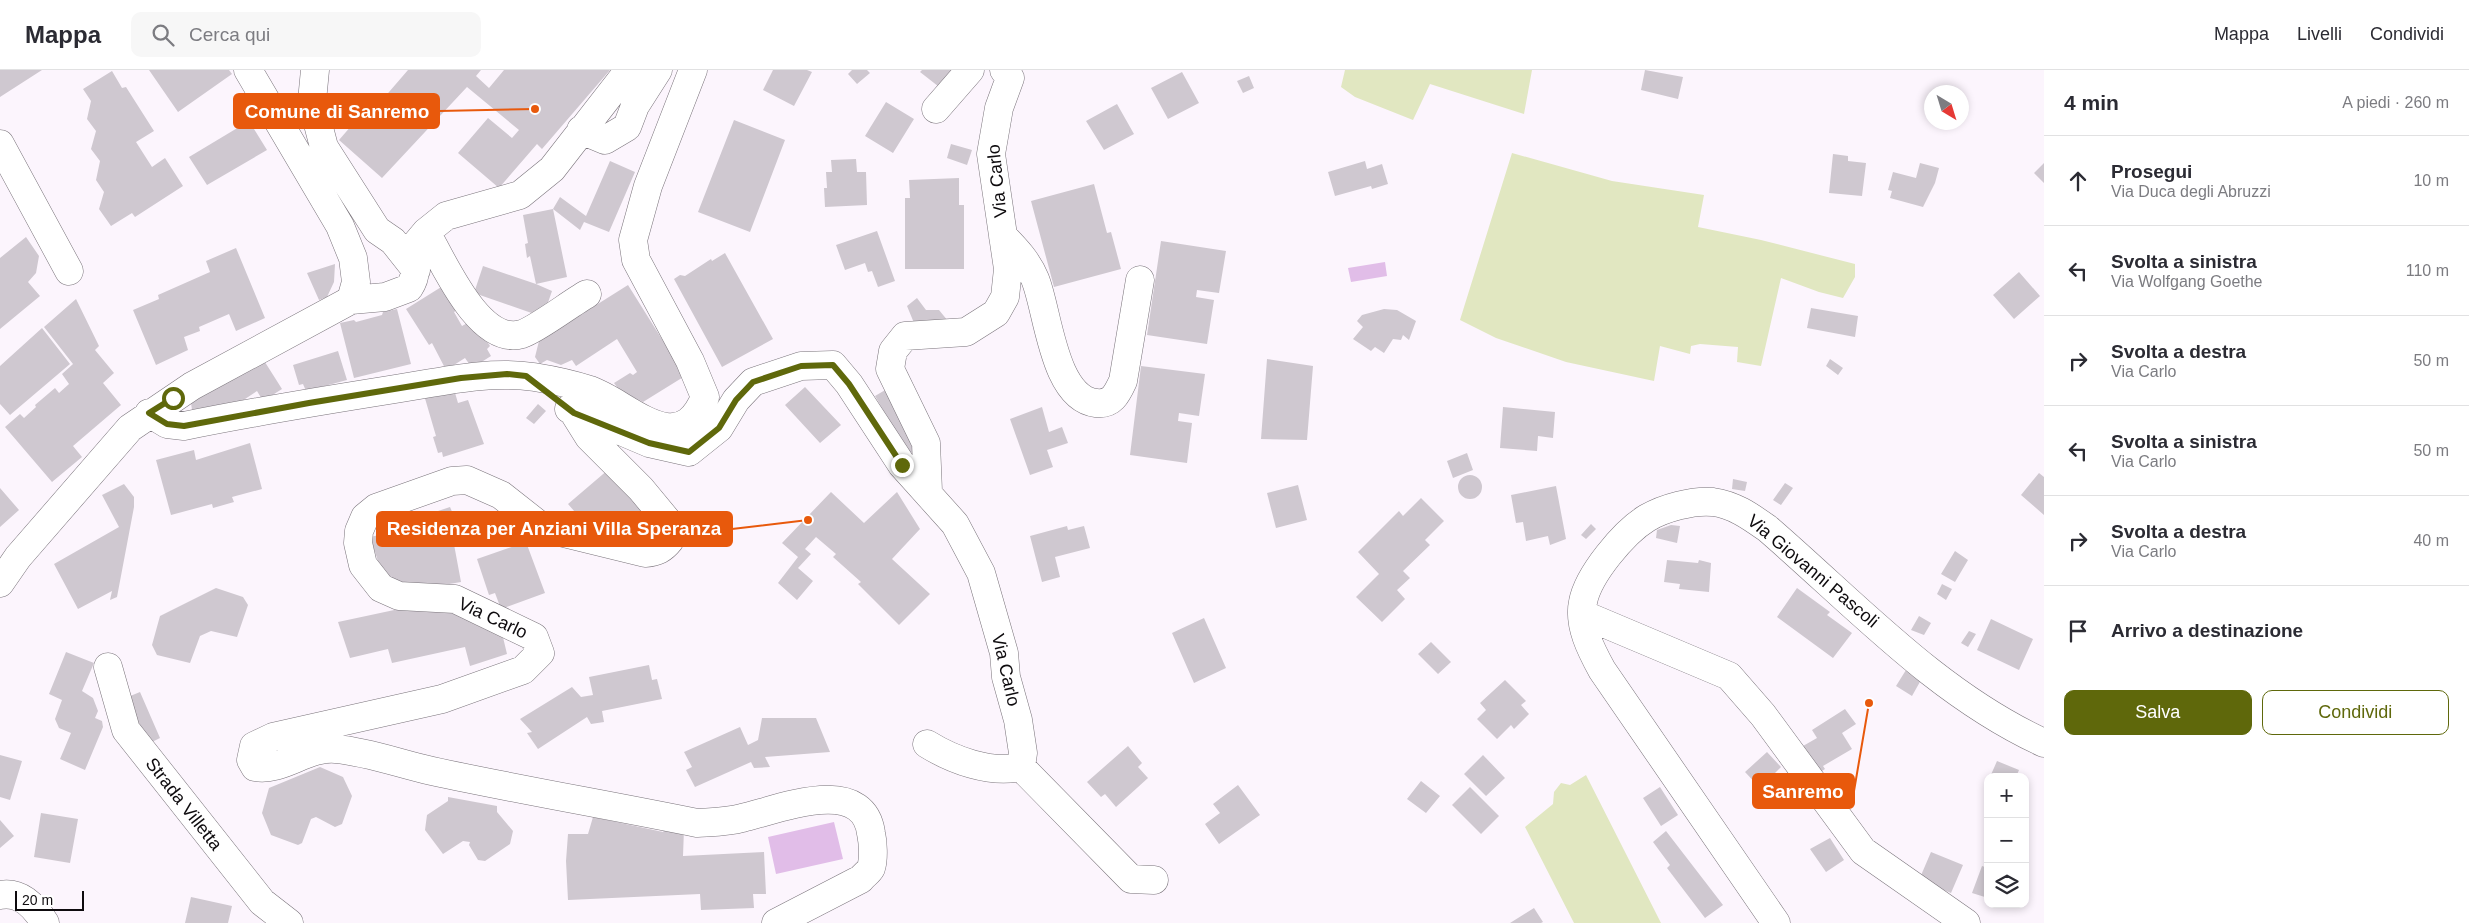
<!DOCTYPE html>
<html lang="it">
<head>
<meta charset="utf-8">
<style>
	body { margin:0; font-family:Helvetica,sans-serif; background:#f7f7f7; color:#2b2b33 }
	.controls { position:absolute; right:15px; bottom:15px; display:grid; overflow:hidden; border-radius:10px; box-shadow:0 2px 8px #0003 }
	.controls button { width:45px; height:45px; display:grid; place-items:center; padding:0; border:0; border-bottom:1px solid #e1e1e2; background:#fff; color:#2b2b33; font:25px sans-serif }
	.compass { position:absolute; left:1924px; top:15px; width:45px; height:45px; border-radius:50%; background:#fff; box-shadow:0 2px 8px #0003; rotate:142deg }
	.scale { position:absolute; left:15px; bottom:12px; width:69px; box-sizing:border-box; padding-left:5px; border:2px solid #0e0b0e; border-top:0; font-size:14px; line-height:18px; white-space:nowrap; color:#0e0b0e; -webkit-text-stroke:4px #fff; paint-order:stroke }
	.stop { position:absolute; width:15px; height:15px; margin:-11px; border:4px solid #5f680b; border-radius:50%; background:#fff }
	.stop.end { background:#5f680b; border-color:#fff; box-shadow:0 1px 5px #0008 }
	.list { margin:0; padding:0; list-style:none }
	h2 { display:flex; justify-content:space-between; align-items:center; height:65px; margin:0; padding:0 20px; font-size:21px }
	h2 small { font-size:16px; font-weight:400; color:#7c7c81 }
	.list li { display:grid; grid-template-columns:32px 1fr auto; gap:15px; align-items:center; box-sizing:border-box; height:90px; padding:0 20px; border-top:1px solid #e1e1e2 }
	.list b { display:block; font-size:19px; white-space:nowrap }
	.list p { margin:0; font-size:16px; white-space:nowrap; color:#7c7c81 }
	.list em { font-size:16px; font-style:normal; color:#7c7c81 }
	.actions { display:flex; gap:10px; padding:15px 20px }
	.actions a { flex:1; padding:11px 0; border:1px solid #5f680b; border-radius:10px; text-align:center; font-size:18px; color:#5f680b }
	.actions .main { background:#5f680b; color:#fff }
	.icon { flex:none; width:28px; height:28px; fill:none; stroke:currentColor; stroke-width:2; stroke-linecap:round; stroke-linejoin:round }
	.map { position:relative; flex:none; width:2044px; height:853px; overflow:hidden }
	header { display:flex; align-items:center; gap:30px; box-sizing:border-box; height:70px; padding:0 25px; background:#fff; border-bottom:1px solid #e1e1e2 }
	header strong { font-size:24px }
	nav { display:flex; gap:28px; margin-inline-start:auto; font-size:18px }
	.search { width:350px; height:45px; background:#f7f7f7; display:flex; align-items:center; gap:12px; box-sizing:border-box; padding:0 18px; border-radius:10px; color:#7c7c81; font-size:19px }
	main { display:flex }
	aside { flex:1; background:#fff }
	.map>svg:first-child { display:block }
	.green { fill:#e1e7c1 }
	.water { fill:#e1bde8 }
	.building { fill:#cfc8d0 }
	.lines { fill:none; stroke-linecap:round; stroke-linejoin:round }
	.minor-casing { stroke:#7a747b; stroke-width:29 }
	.minor { stroke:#fff; stroke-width:28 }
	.route { stroke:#5f680b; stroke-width:6 }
	.labels { text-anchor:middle; stroke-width:4.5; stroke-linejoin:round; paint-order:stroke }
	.street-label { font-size:18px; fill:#0e0b0e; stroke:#fff }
	.leader { fill:none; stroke:#e8590c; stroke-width:2 }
	.callout-dot { fill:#e8590c; stroke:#fff; stroke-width:2 }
	.callout { fill:#e8590c; stroke:#e8590c; stroke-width:2 }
	.callout-label { font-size:19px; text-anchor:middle; font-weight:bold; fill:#fff }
</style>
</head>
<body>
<header>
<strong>Mappa</strong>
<div class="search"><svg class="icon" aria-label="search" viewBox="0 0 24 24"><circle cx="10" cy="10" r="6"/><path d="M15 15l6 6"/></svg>Cerca qui</div>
<nav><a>Mappa</a><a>Livelli</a><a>Condividi</a></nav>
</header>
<main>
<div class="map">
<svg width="2044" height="853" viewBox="0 0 2044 853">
	<rect width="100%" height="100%" fill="#fcf5fd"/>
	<path class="green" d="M1345,0h187l-8,44 -94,-30 -17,36 -58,-23 -14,-10z
		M1512,83l100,28 92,14 -6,32 63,13 94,24v13l-12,21 -24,-6 -38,-14 -20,88 -24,-4 1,-15 -38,-3 -9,2 -1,8 -30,-8 -6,35 -88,-19 -70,-24 -36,-18z
		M1586,705l75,148h-87l-49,-96 28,-23 1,-12 7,-9 9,2z"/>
	<path class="water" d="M1385,192l2,14 -36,6 -3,-14z
		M834,752l9,37 -67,15 -8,-37z"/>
	<path class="building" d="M0,0h42l-42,27z
		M149,0h80l3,4 -54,38z
		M408,0h73l-5,6 13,12 15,-18h106l-68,79 -5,-5 -38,44 -41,-35 30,-35 24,20 7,-8 -52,-43 -85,91 -43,-38 26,-30 5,4z
		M773,0h34l5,2 -18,34 -31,-16z
		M852,0h15l3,3 -13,11 -9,-10z
		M922,0h37l-16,20 -23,-18z
		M1645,0l38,7 -5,22 -37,-9z
		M112,1l10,17 4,-1 28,44 -18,11 16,25 13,-9 18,28 -48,31 -3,-4 -21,13 -12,-17 5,-17 -8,-12 4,-19 -9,-12 5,-18 -9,-12 4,-18 -8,-12z
		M1182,2l17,31 -31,16 -17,-31z
		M1249,6l5,12 -11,5 -6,-12z
		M886,32l28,17 -21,34 -28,-17z
		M1117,34l17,30 -30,16 -18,-29z
		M734,50l51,20 -35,92 -52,-20z
		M249,51l18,29 -60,35 -18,-28z
		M951,74l21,6 -5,15 -20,-7z
		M1833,84l15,2v5l18,2 -4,33 -33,-3z
		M856,89l1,13h9l1,33 -42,2 -1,-19h3l-1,-16h6l-1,-12z
		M610,91l25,11 -26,60 -25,-10 -4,8 -27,-21 14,68 -31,7 16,7 -9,26 -69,-24 9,-27 53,18 -6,-28 -3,2 -2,-14 3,-1 -5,-28 30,-6 7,-12 26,19z
		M1365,91l2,8 15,-5 6,20 -16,5 -1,-3 -36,10 -7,-24z
		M1920,93l19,5 -4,15 -12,24 -33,-9 2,-7 -4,-1 5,-18 23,6z
		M2044,93v20l-10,-10z
		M959,108v27h5v64h-59v-71h5l-1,-18z
		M1094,114l13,49 4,-1 10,37 -67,18 -23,-86z
		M877,161l18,50 -17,6 -6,-16 -4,1 -3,-9 -20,7 -9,-25z
		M26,167l13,19 -3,17 -8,9 12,14 -40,33v-71z
		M1161,171l65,10 -7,42 -22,-3 -1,7 18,3 -7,44 -60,-9z
		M236,178l29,70 -29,13 -7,-17 -30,13 1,4 -16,6 4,13 -32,15 -23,-55 26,-11 -1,-4 52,-23 -4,-11z
		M725,183l48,86 -51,28 -48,-88 6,-4 5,1 26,-17 1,2z
		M335,194l-1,18 -7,15 -8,3 -12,-27z
		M2019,202l21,24 -26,23 -21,-24z
		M446,214l15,23 -7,5 8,14 9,-5 4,2 15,23 -3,3 4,7 -19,12 -7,-10 -19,12 -14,-27 -3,2 -23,-36z
		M628,215l57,91 -42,26 -24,-12 -5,-7 16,-10 3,2 4,-3 -20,-33 -41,27 -4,-6 -11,5 -14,-5 -7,4 -5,-7 4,-16z
		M917,228l9,12h13l9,11 -34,2 -7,-17z
		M76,229l23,47 -4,4 19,23 -11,10 18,22 -48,41 9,11 -30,25 -47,-55 15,-13 4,4 12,-11 -1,-2 20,-17 4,5 10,-9 -7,-10 11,-10 -29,-37z
		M1811,238l47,8 -3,21 -48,-9z
		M397,239l14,55 -57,14 -14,-55 14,-3 2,2 26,-7 1,-3z
		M1384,239l13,1 19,11 -7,19 -6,-5 -2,5 -8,-1 -9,14 -9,-6 -4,4 -18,-12 10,-12 -6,-6 5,-6z
		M42,258l28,36 -60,51 -10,-11v-38z
		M338,281l9,29 -41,11 -3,-7 -4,1 -6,-20z
		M263,289l19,30 -19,12 -6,-10 -18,12 -41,9 -6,-2 -1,-7z
		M1267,289l46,7 -6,74 -46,-1z
		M1830,289l13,9 -5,7 -12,-9z
		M1141,296l64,8 -6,42 -20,-3 -1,8 14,2 -5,40 -57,-8z
		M453,316l5,17 10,-3 16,44 -41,13 -1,-5 -4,1 -5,-16 3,-1 -12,-41z
		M892,316l30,61 -13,7 -34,-58z
		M805,317l36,38 -21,18 -35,-38z
		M538,334l8,7 -12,13 -8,-6z
		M1042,337l7,25 13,-5 6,16 -21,7 6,17 -23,8 -20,-56z
		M1503,337l52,5 -2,26 -15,-2 -1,15 -37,-3z
		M250,373l12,46 -30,8 2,5 -21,6 -1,-4 -41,11 -15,-55 38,-10 2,10z
		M1467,383l6,17 -20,8 -6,-17z
		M609,399l48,55 -23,21 -31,-31 -15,13 -20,-23z
		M2039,403l5,4v38l-23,-20z
		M1458 417a12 12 0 1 1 24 0a12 12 0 1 1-24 0Z
		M1733,409l14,3 -2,9 -13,-2z
		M1785,413l8,5 -12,17 -8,-5z
		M124,414l10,13v10l-17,90 -7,3 2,-9 -34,18 -24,-45 65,-37 -17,-32z
		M1298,415l9,35 -31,8 -9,-35z
		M1556,416l10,53 -16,6 -2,-9 -22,5 -3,-19 -7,1 -5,-28z
		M0,418l19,22 -19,17z
		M831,422l33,31 33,-31 23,37 -28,30 38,35 -31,31 -41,-41 3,-2 -28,-25 3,-3 -20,-17 -11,12 6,5 -13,14 15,13 -16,19 -19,-17 20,-26 -16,-14z
		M1421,428l23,23 -19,19 5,5 -27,26 7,7 -13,12 8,9 -23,23 -26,-25 23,-23 -21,-22 41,-41 4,5z
		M450,437l13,30 -10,2 8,43 -47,8 -11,-4 -15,-11 -10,-14 -8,-24 23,-5 39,-19z
		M1591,454l5,5 -10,10 -5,-4z
		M1671,455l9,1 -3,17 -21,-5 1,-8z
		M1067,456l1,4 16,-4 6,22 -35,9 5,20 -18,5 -12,-46z
		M526,472l19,51 -44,16 -6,-16 -6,2 -12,-36z
		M1955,481l13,9 -13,22 -14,-8z
		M1667,490l31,3 1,-3 12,3 -2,29 -30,-3 1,-5 -16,-2z
		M1942,514l10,5 -6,11 -9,-6z
		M216,518l27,9 5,8 -11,32 -26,-6 -11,5 -10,27 -33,-8 -5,-10 8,-29z
		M1797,518l33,24 -3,3 25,18 -19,25 -56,-41z
		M427,533l74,26 6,25 -37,12 -5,-19 -73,16 -4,-14 -38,9 -12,-36z
		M1919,546l12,7 -7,12 -13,-5z
		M1204,548l22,50 -32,15 -22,-50z
		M1991,549l42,20 -14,31 -42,-20z
		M1969,561l7,3 -8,13 -7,-4z
		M1431,572l20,20 -13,12 -20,-20z
		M66,582l28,11 -12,28 11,7 5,13 -3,7 7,3 1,6 -18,43 -25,-11 11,-26 -12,-5 -4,-9 7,-19 -13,-6z
		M649,595l3,15 5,-1 5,20 -60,12 2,11 -13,2 -4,-7 -49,32 -11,-16 5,-1 -12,-13 52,-32 9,10 12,-2 -4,-18z
		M1906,600l15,10 -9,16 -16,-10z
		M1505,610l21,21 -5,4 8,9 -15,15 -3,-4 -14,14 -20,-20 9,-9 -6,-7z
		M140,622l20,46 -16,8 -21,-47z
		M1845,639l11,15 -14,9 10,16 -29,17 2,3 -12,8 -17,-27 21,-12 -5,-8z
		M762,648h54l14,34 -65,5 5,10 -16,1 -3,-6 -56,25 -9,-17 6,-3 -8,-15 56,-25 8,18 10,-5z
		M1128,676l14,17 -4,4 10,11 -32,29 -11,-13 -4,3 -14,-15z
		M1767,682l14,15 -21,21 -15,-16z
		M0,685l22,6 -12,39 -10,-3z
		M1483,685l22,23 -19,18 -22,-22z
		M1997,691l22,9 -3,7h-26z
		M320,697l23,10 9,19 -10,28 -7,3 -19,-10 -5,2 -9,24 -4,2 -27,-10 -9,-22 7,-25z
		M1421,711l19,15 -14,17 -19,-14z
		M1238,715l22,30 -41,29 -14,-20 15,-11 -7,-9z
		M1470,717l29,29 -18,18 -29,-29z
		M1660,717l18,28 -17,11 -18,-28z
		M448,727l49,9v6l16,19 -3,13 -25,17 -7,-1 -9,-15 1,-3 -7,-1 -20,13 -18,-24 2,-15 21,-14z
		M41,743l37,6 -8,44 -36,-6z
		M593,747l70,15 4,-7 17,4 -1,27 81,-4 2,42h-13l1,14 -53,2 -1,-16 -132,6 -2,-39 2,-27h20z
		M0,750l14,16 -14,12z
		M1666,761l57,74 -18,13 -38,-50 3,-3 -17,-23z
		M1830,768l14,22 -18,12 -16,-23z
		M1931,782l32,13 -12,28 -32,-13z
		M1982,796l6,2v30l-16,-5z
		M191,827l41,9 -4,17h-43z
		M1534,838l9,14 -2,1h-31z"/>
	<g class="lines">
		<defs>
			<path id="minor" d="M315,0l-3,31 12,46 53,83 16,11 23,29
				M936,39l34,-39
				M581,60l24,10 22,-13 8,-21 23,-36
				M0,74l69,127
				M426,162c17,29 53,115 96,102 15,-5 49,-31 65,-40
				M1003,166c13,13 25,26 32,43 13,31 18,119 61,124 16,2 21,-9 27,-22l17,-101
				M351,230l34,-3 24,-9c9,-14 6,-22 2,-38l15,-18 20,-16 74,-21 32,-26 77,-99
				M569,339l80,34 40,9 30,-24 17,-28 17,-18 48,-16 32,-1 16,19 53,81 53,59 26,49 23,80 2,24 12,43 5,33 -2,14c-31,7 -68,-7 -94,-23
				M149,343l18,11 17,2c68,-14 136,-25 205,-36 48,-7 96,-20 145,-13 19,3 38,7 56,13 39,14 89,72 115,7l-15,-36 -54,-101 -3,-20 15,-54 45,-116
				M574,343l15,24 52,52 29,35v16c-7,9 -13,12 -25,13l-102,-25 -42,-33 -34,-15 -15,1 -76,27 -11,9 -6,14 -1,12 5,22 18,23 18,8 56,3 79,38 6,16 -17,17 -81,29 -169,38 -19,9 -3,14 4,7c28,5 52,-21 81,-18 33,3 64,15 96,22 88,19 177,34 265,52 15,-1 31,-1 45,-5 35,-8 121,-44 129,15 2,9 3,26 0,35 -2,4 -8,8 -10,11l-85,44
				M928,421l-2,-48 -36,-74 3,-18 12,-15 61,-4 30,-19 9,-16 3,-28 -17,-115 8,-46 11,-30 -6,-8
				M0,513l18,-26 112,-129 62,-42 159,-86 5,-18 -3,-24 -13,-32 -92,-156
				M1582,544l147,62 34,39 100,136 103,72
				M108,597l18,63 136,172 27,21
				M1021,697l110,112 23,1
				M0,825c21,-4 35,12 45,28
				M1776,853l-174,-253c-11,-20 -24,-45 -19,-68 5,-27 41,-70 64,-84 17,-10 46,-18 66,-16 22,3 38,15 55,27 88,76 169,165 276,214"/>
		</defs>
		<use href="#minor" class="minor-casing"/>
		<use href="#minor" class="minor"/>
	</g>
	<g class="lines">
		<path class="route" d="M173,328l-24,15 18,11 17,2 125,-23 152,-25 46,-4 19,2 48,37 75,30 40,9 30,-24 17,-28 17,-18 48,-16 32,-1 16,19 53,81"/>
	</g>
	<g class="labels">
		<g class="street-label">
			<text transform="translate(997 111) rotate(-96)" y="6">Via Carlo</text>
			<text transform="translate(1813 501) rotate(40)" y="6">Via Giovanni Pascoli</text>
			<text transform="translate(493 548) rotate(25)" y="6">Via Carlo</text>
			<text transform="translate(1006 600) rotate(77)" y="6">Via Carlo</text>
			<text transform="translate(184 734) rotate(52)" y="6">Strada Villetta</text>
		</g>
	</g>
	<path class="leader" d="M535 39L439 41M808 450L732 459M1869 633L1854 721"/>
	<g class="callout-dot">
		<circle cx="535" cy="39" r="5"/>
		<circle cx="808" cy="450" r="5"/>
		<circle cx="1869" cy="633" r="5"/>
	</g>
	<g class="callout">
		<rect x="234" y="24" width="205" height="34" rx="5"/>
		<rect x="377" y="442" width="355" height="34" rx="5"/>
		<rect x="1753" y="704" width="101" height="34" rx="5"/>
	</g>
	<g class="callout-label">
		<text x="337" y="48">Comune di Sanremo</text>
		<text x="554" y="465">Residenza per Anziani Villa Speranza</text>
		<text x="1803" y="728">Sanremo</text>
	</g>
</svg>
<div class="controls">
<button>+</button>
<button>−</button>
<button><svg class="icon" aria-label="layers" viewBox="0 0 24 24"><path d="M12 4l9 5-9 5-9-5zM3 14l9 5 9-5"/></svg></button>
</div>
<svg class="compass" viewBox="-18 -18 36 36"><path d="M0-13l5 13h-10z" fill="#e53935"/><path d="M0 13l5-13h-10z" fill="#7c7c81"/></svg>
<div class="scale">20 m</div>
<div class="stop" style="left:173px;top:328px"></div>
<div class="stop end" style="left:902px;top:395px"></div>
</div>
<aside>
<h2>4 min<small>A piedi · 260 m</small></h2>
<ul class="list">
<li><svg class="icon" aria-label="ahead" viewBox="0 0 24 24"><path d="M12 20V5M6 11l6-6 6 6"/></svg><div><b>Prosegui</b><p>Via Duca degli Abruzzi</p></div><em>10 m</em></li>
<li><svg class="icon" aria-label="left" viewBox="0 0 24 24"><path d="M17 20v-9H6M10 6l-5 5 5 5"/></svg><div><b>Svolta a sinistra</b><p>Via Wolfgang Goethe</p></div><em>110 m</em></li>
<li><svg class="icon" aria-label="right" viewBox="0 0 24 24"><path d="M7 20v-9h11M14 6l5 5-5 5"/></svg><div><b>Svolta a destra</b><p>Via Carlo</p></div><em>50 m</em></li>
<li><svg class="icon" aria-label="left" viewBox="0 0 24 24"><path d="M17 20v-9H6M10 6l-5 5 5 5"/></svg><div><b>Svolta a sinistra</b><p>Via Carlo</p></div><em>50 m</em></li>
<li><svg class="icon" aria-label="right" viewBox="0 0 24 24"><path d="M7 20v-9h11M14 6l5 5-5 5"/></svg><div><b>Svolta a destra</b><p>Via Carlo</p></div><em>40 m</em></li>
<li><svg class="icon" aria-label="arrive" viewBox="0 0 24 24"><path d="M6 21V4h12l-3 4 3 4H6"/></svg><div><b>Arrivo a destinazione</b></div></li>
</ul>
<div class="actions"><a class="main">Salva</a><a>Condividi</a></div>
</aside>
</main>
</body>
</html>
